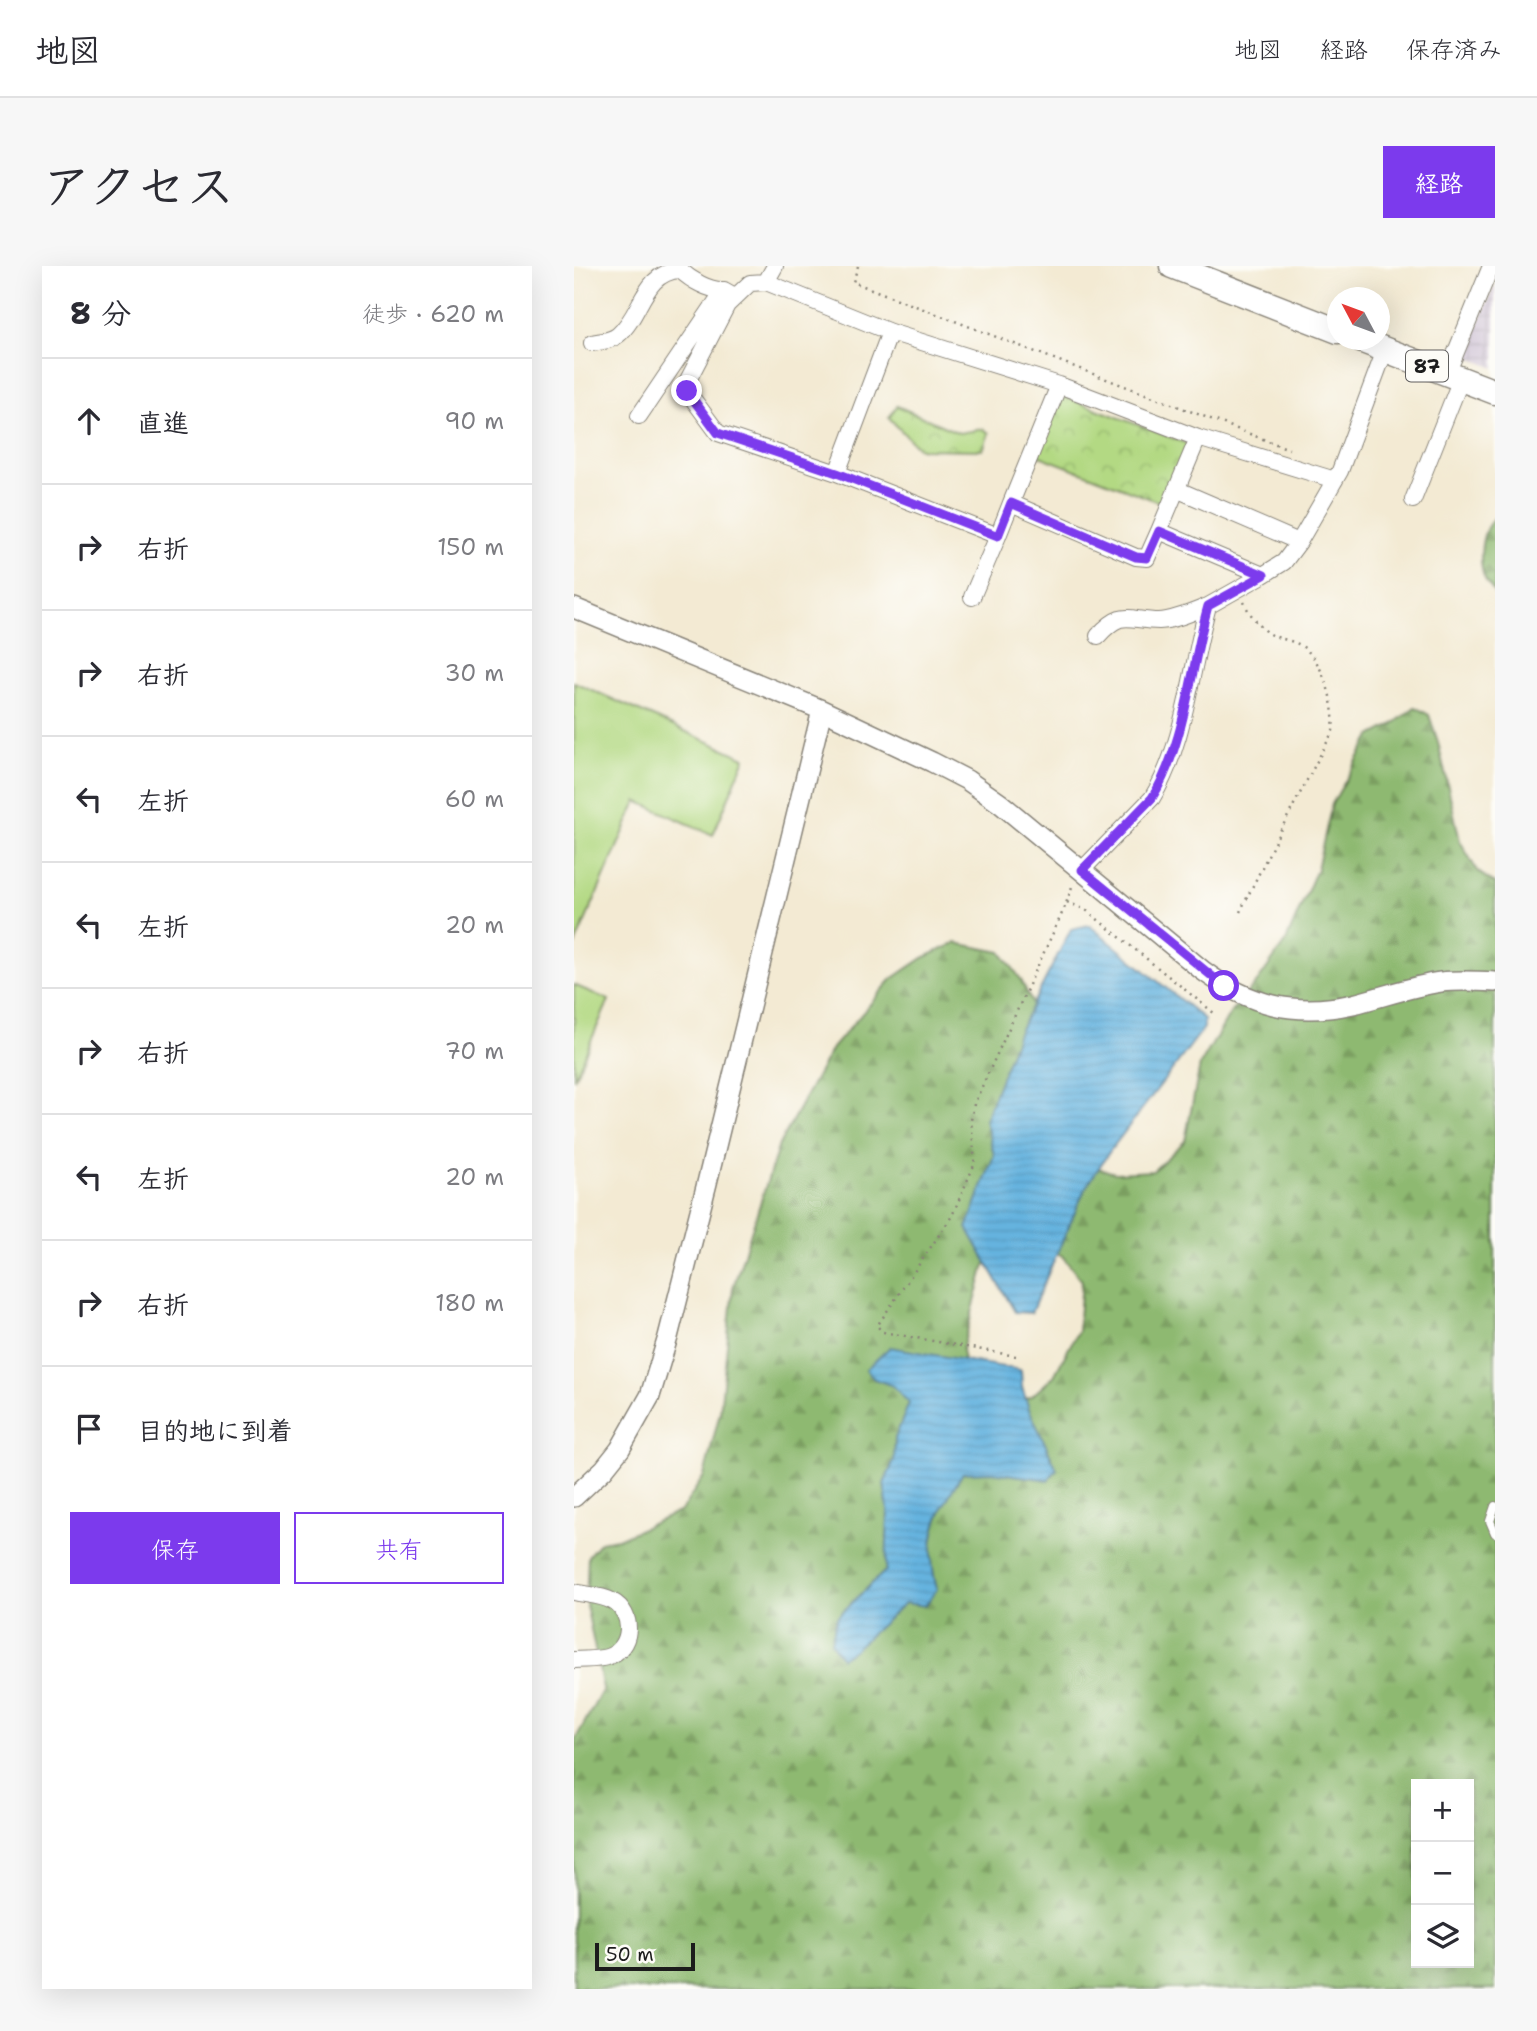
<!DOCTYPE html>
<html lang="ja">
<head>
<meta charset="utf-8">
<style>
	body { margin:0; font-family:"Shantell Sans","Klee One",sans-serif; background:#f7f7f7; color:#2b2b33 }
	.controls { position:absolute; right:21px; bottom:21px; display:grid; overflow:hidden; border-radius:0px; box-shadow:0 7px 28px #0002 }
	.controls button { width:63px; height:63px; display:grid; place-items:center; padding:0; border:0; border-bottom:2px solid #e1e1e2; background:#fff; color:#2b2b33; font:35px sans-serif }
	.compass { position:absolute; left:753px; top:21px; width:63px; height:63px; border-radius:50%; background:#fff; box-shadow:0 7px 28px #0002; rotate:311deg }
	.scale { position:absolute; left:21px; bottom:18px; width:100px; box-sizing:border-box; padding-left:7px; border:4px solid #1c1c1c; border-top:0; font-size:19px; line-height:24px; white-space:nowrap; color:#1c1c1c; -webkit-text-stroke:5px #fdfcf7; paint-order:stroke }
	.stop { position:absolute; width:21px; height:21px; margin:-16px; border:5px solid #7c3aed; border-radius:50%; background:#fff }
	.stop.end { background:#7c3aed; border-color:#fff; box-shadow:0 2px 7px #0008 }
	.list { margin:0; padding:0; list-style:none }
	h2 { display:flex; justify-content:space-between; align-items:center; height:91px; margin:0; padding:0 28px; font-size:30px }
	h2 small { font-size:23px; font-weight:400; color:#7c7c81 }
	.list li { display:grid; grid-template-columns:46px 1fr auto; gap:21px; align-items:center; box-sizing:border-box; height:126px; padding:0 28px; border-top:2px solid #e1e1e2 }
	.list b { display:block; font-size:26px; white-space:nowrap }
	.list em { font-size:23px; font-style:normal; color:#7c7c81 }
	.actions { display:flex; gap:14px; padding:21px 28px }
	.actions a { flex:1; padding:16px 0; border:2px solid #7c3aed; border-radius:0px; text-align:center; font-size:24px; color:#7c3aed }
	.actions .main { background:#7c3aed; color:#fff }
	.icon { flex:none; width:38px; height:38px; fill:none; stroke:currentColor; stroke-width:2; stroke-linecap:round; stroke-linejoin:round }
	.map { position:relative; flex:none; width:921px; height:1723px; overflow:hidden; border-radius:0px }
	header { display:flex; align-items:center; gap:42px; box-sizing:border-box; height:98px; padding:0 35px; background:#fff; border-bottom:2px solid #e1e1e2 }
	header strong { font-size:33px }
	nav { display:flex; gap:38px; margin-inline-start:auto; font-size:24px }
	.intro { display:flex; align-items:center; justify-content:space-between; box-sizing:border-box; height:168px; padding:0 42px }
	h1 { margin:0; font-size:49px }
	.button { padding:18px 32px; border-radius:0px; background:#7c3aed; color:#fff; font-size:24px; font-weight:700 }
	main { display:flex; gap:42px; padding:0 42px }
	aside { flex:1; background:#fff; border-radius:0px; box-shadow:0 7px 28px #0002 }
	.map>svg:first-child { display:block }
	.industrial { fill:url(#industrial-grid) }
	.forest { fill:url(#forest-firs); stroke:#556a46; stroke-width:2; fill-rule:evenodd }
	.park { fill:url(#park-crowns); stroke:#687a50; stroke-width:2 }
	.pitch { fill:#b3d983; stroke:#687a50; stroke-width:2 }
	.water { fill:url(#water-rules); stroke:#40687e; stroke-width:2 }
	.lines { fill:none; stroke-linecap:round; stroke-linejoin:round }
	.service-casing { stroke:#888378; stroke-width:10 }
	.minor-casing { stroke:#888378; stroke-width:18 }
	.tertiary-casing { stroke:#888378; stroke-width:22 }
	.primary-casing { stroke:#888378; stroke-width:27 }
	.path { stroke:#888378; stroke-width:2.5; stroke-dasharray:2 5; stroke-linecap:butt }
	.service { stroke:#fff; stroke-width:8 }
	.minor { stroke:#fff; stroke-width:16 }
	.tertiary { stroke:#fff; stroke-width:19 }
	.primary { stroke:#fff; stroke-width:24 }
	.route { stroke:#7c3aed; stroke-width:9 }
	.labels { text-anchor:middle; stroke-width:6; stroke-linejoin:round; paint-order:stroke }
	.shield { fill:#fdfcf7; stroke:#605f5e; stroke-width:2 }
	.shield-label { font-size:19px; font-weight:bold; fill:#1c1c1c }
</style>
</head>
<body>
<header>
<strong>地図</strong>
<nav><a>地図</a><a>経路</a><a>保存済み</a></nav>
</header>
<div class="intro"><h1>アクセス</h1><a class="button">経路</a></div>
<main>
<aside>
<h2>8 分<small>徒歩 · 620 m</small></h2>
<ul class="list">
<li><svg class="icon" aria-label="ahead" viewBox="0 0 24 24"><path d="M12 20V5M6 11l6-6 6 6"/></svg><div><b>直進</b></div><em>90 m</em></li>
<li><svg class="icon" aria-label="right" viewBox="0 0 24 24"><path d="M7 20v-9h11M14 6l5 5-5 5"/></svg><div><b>右折</b></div><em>150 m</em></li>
<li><svg class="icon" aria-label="right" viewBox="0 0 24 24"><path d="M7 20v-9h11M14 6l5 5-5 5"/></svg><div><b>右折</b></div><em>30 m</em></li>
<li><svg class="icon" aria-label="left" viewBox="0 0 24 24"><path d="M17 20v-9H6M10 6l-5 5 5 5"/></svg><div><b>左折</b></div><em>60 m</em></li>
<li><svg class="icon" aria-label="left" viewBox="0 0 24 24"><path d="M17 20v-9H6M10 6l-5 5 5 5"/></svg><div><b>左折</b></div><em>20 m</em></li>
<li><svg class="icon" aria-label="right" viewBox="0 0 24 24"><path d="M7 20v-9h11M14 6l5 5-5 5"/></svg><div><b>右折</b></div><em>70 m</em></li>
<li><svg class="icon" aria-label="left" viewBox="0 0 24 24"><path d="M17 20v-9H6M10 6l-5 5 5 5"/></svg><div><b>左折</b></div><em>20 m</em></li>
<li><svg class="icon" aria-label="right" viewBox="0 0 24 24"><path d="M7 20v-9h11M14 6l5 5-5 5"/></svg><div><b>右折</b></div><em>180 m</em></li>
<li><svg class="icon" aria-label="arrive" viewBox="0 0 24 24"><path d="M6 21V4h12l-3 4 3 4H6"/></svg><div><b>目的地に到着</b></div></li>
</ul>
<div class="actions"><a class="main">保存</a><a>共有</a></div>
</aside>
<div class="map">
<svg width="921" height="1723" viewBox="0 0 921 1723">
	<defs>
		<pattern id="industrial-grid" width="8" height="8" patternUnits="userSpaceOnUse" patternTransform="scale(1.75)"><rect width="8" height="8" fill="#ccbfd4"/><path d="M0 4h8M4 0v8" fill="none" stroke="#afa4b5"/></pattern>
		<pattern id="forest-firs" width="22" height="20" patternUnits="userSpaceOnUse" patternTransform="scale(1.75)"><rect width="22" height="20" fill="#8eb971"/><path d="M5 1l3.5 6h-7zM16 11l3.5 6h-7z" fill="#7a9e61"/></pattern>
		<pattern id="park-crowns" width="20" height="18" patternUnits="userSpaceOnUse" patternTransform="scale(1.75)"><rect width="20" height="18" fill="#b3d983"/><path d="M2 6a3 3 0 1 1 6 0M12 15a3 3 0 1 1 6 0" fill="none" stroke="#99ba71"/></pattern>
		<pattern id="water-rules" width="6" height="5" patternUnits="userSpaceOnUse" patternTransform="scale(1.75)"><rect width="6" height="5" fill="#65b3df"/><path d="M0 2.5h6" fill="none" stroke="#5799bf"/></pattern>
	</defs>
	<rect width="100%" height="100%" fill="#fdfcf7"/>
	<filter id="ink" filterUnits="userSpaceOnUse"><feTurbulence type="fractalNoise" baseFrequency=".0143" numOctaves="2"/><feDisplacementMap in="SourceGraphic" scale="14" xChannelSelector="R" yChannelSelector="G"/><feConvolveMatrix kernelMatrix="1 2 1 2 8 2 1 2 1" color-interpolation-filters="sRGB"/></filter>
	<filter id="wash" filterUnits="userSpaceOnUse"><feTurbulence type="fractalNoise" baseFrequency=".00686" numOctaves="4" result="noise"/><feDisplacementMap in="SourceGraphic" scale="28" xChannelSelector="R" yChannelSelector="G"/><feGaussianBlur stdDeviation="1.57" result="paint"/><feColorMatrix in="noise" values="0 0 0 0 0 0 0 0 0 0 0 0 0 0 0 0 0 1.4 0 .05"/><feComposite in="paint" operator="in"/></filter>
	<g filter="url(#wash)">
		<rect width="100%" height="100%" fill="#f3ead3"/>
		<path class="industrial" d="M921,18v84l-30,-12z"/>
		<path class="forest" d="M921,252v76c-3,-5 -7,-10 -10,-15 -7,-17 -5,-50 10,-61z
			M841,441l14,8 9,27 22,99 17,30 18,13v1105h-921v-247l29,-53 -17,-84 2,-49 12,-14 18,-3 63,-28 23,-35 16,-64 13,-124 46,-143 53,-97 60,-69 31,-21 33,-15 45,9 19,26 23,47 37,138 35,10 38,-2 32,-30 15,-76 31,-53 27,-31 28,-40 31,-72 15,-65 39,-68 21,-11zM470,978l18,12 20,25 -4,50 -24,45 -22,20 -16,6 -49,-27 -5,-25 23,-85 16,-13zM842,1518h53v179h-53z"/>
		<path class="park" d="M486,129l128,49 -24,60 -127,-49z
			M323,140l62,27 24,-4 6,4 -6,17 -64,-1 -30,-31z"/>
		<path class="pitch" d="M0,416l171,76 -32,77 -76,-34 -63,146z
			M0,719l35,15 -35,79z"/>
		<path class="water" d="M515,659l115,94v9l-94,123 -24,36 -55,126 -16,-1 -48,-84 27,-73 -9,-35 33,-87 53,-104z
			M316,1081l131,23 1,17 7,22 28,60 -9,11 -56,-8 -29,1c-27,42 -39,66 -26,116l-12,17 -20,-3 -50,46 -14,9 -10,-16 6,-25 49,-47 2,-60 -4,-26 10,-24 1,-22 14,-35 -16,-17 -19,-7 -8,-10z"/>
	</g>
	<g filter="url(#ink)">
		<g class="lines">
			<defs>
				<path id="service" d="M921,1240l-5,15 5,12"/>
				<path id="minor" d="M201,0l-9,16 -16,1 -23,22 -40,77v9l31,42 119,40 161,63 13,-33 125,54 11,1 12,-27 104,44 21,-13 15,-20 41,-71 45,-121
					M192,16l124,50 169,53 139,53 137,42
					M18,77c9,-2 19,-2 26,-8 24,-20 25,-63 62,-65 11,10 29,21 44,20
					M873,108l44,-108
					M65,150l85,-126 7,4
					M263,207l53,-141
					M602,223l123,53
					M839,234l48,-121
					M437,237l48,-118
					M585,265l39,-93
					M398,331l26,-61
					M524,370c25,-28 30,-15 61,-15 16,-1 34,-9 49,-15
					M508,604l70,-72c33,-53 39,-132 56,-192l55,-31
					M0,1326c12,3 27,3 38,9 23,12 21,48 -5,56 -10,3 -22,2 -33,3"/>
				<path id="tertiary" d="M0,342l248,102 110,52 35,18 34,24 201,166c47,35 93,47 151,34 29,-7 59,-18 88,-22 18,-2 36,-1 54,0
					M0,1231l30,-28 16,-20 30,-53 18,-59 39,-154 115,-473"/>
				<path id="primary" d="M598,0l166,65
					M786,74l135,52"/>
			</defs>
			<use href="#service" class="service-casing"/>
			<use href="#minor" class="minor-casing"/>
			<use href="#tertiary" class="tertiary-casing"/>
			<use href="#primary" class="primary-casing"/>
			<path class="path" d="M284,0l-5,16 436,167
				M493,636l19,8 128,103
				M666,646l38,-77 55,-104c3,-25 -10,-75 -35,-87 -8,-4 -18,-5 -26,-9 -12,-7 -23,-21 -28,-33
				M442,1090l-133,-24 -6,-6 75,-110 23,-53 -4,-43 3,-16 90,-195 9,-25"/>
			<use href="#service" class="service"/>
			<use href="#minor" class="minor"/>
			<use href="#tertiary" class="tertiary"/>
			<use href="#primary" class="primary"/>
		</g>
	</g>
	<g class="lines" filter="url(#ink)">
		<path class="route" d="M113,125l31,42 119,40 161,63 13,-33 125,54 11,1 12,-27 105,44 -56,31c-17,61 -23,139 -56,192l-70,72 142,116"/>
	</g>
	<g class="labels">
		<rect class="shield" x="832" y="84.5" width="42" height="31" rx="5"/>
		<g class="shield-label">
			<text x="853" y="107">87</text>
		</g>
	</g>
</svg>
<div class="controls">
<button>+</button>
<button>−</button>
<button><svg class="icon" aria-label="layers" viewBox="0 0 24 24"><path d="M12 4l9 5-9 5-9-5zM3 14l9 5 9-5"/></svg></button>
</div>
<svg class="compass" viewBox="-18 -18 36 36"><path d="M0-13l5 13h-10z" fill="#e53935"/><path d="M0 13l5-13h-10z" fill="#7c7c81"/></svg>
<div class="scale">50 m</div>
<div class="stop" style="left:650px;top:720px"></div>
<div class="stop end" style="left:113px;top:125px"></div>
</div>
</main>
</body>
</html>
